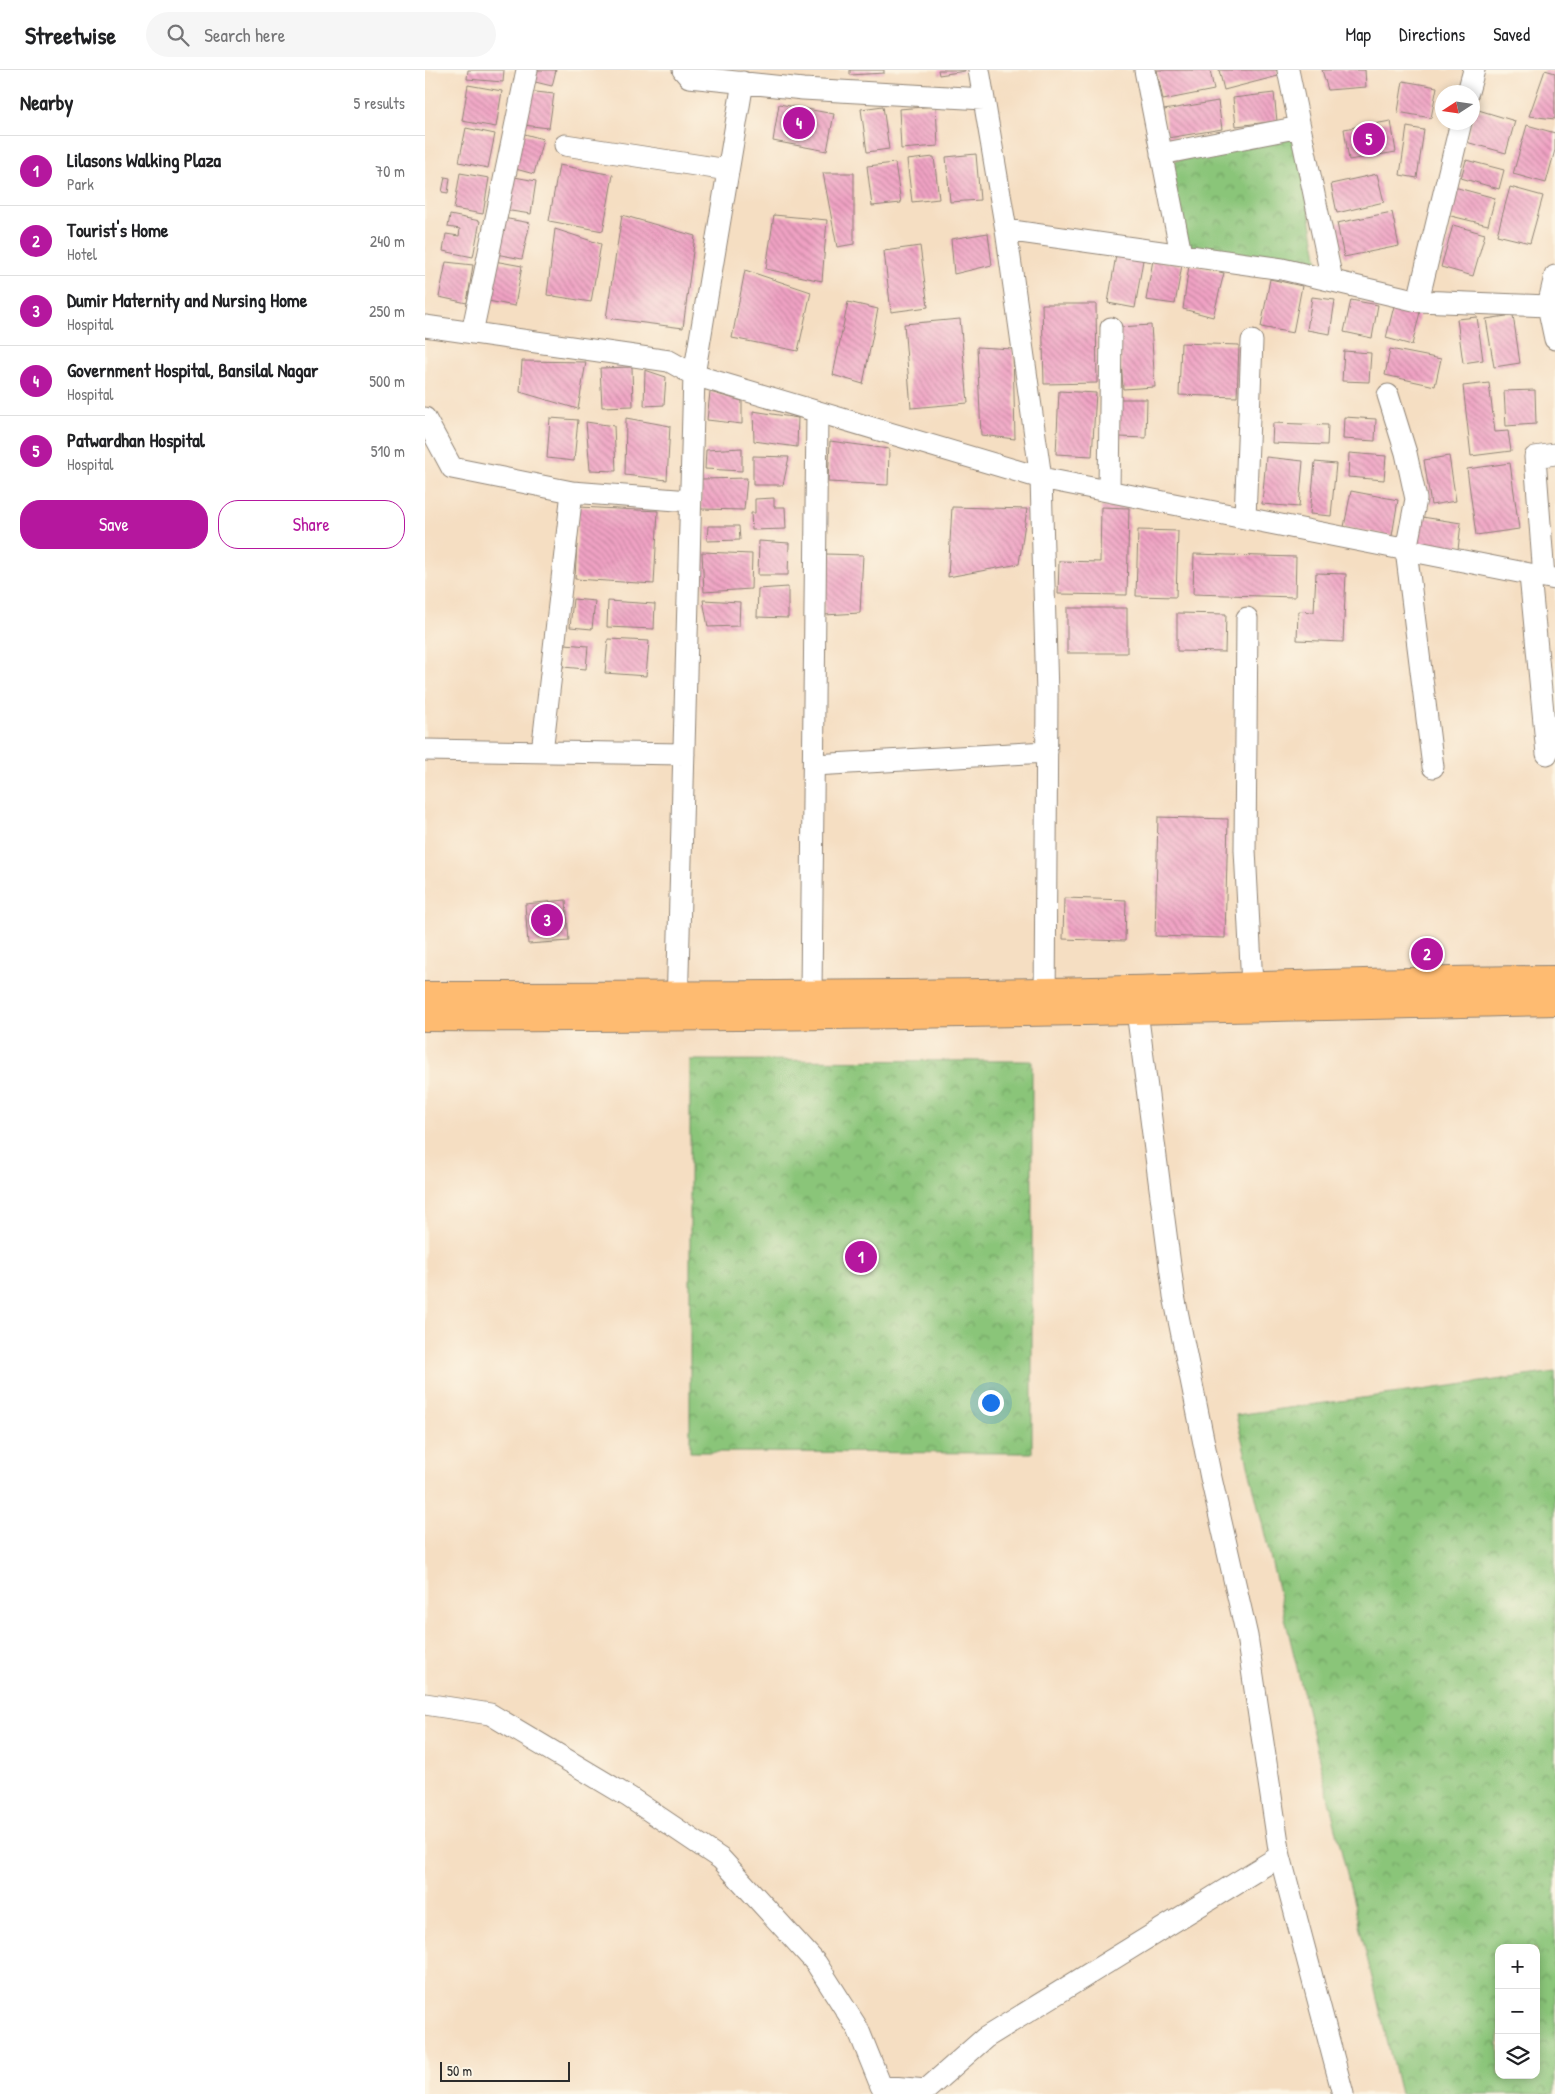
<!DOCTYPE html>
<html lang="en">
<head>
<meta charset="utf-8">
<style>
	body { margin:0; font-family:"Patrick Hand",sans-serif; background:#f6f6f6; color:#202124 }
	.controls { position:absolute; right:15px; bottom:15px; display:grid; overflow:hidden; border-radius:10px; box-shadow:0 2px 8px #0003 }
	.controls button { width:45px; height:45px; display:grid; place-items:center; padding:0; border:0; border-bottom:1px solid #e0e0e0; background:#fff; color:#202124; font:25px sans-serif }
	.compass { position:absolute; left:1010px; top:15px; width:45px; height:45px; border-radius:50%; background:#fff; box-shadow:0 2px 8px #0003; rotate:258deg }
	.scale { position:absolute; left:15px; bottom:12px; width:130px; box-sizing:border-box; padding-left:5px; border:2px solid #2b2b2b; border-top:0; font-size:14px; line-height:18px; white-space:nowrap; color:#2b2b2b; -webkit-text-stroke:4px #fcf5e5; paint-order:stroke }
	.you { position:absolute; left:565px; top:1332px; width:18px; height:18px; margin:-12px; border:4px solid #fff; border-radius:50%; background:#1a73e8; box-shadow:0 0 0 8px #1a73e833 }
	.badge { display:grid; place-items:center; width:32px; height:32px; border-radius:50%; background:#b5179e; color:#fff; font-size:16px; font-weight:700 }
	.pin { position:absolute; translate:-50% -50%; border:2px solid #fff; box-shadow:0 1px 5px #0006 }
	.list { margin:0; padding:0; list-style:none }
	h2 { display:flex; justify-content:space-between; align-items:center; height:65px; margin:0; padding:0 20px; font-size:21px }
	h2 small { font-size:16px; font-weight:400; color:#757577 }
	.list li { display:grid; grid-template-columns:32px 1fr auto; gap:15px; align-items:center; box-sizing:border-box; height:70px; padding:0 20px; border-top:1px solid #e0e0e0 }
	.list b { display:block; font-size:19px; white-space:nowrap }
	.list p { margin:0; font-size:16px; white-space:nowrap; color:#757577 }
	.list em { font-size:16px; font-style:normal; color:#757577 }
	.actions { display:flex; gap:10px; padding:15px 20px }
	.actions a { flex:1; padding:11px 0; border:1px solid #b5179e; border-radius:20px; text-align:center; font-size:18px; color:#b5179e }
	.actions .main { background:#b5179e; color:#fff }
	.icon { flex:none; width:28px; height:28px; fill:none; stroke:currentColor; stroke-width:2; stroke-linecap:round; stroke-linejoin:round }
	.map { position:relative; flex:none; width:1130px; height:2024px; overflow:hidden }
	header { display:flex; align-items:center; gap:30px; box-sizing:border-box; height:70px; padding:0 25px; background:#fff; border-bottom:1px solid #e0e0e0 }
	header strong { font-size:24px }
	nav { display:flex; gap:28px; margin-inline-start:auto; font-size:18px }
	.search { width:350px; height:45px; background:#f6f6f6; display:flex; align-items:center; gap:12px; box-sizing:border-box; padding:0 18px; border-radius:28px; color:#757577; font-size:19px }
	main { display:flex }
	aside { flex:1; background:#fff }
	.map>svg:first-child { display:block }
	.park { fill:url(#park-crowns); stroke:#5a7852; fill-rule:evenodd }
	.building { fill:url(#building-back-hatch) }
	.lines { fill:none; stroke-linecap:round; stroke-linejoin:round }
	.minor-casing { stroke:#908476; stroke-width:23 }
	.major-casing { stroke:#908476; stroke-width:28 }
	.minor { stroke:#fff; stroke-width:21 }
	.major { stroke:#febb71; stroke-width:26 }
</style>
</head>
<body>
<header>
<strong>Streetwise</strong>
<div class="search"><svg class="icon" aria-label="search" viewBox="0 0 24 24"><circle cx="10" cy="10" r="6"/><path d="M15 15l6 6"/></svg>Search here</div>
<nav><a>Map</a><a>Directions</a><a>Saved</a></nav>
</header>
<main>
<aside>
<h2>Nearby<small>5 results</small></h2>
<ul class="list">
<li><span class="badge">1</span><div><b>Lilasons Walking Plaza</b><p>Park</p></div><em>70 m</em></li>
<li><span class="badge">2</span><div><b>Tourist's Home</b><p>Hotel</p></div><em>240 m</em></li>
<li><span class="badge">3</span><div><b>Dumir Maternity and Nursing Home</b><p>Hospital</p></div><em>250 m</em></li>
<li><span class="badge">4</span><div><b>Government Hospital, Bansilal Nagar</b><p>Hospital</p></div><em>500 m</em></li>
<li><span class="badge">5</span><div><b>Patwardhan Hospital</b><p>Hospital</p></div><em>510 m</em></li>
</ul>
<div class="actions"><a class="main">Save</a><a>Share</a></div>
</aside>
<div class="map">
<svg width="1130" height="2024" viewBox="0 0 1130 2024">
	<defs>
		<pattern id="park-crowns" width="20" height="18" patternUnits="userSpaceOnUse" patternTransform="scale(1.25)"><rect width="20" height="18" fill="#8ac579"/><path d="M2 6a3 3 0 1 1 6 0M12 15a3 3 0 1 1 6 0" fill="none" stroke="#71a063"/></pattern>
		<pattern id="building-back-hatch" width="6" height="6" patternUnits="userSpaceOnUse" patternTransform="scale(1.25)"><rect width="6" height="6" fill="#f0a2c4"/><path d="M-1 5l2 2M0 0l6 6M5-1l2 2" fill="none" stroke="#c3849f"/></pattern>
	</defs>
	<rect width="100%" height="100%" fill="#fcf5e5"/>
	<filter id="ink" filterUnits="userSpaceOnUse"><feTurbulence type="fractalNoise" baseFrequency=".02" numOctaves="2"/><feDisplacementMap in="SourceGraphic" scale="10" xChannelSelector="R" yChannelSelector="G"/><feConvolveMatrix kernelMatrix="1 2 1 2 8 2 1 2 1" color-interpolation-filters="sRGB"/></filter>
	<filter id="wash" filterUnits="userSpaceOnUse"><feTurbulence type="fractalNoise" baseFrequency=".0096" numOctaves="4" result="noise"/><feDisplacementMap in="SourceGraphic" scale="20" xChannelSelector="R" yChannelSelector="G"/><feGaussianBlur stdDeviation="1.12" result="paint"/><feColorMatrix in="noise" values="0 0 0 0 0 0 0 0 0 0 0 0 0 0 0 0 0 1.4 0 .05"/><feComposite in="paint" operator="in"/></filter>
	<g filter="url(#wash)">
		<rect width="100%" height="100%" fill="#f5dec2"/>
		<path class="park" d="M871,66l23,132 -133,-21 -16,-85z
			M265,990l342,1v392l-342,-1z
			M1130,1302v722h-155l-164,-679zM1074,1878h37v127h-37z"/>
		<g id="blocks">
			<path class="building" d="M43,0h36l-1,12 -36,-3z
				M108,0h23l-4,16 -21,-5z
				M425,0h34v3l-34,2z
				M513,0h27v1l-26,4z
				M732,0h53l4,20 -51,10z
				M794,0h58l1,6 -54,14z
				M897,0h43l1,17 -38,3z
				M1120,0l10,3v46l-26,-3z
				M978,11l34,6 -6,31 -33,-6z
				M43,15l34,6 -6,36 -34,-6z
				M102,21l27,3 -5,34 -26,-3z
				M849,23l3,28 -41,5 -3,-28z
				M793,31l4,28 -54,9 -4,-28z
				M354,34l55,10 -7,37 -54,-10z
				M458,36l6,43 -22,3 -6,-43z
				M511,36l2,40 -37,3 -2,-40z
				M1050,39l40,12 -9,32 -40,-11z
				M966,51l5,31 -47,8 -5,-31z
				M1102,55l28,8v17l-9,33 -33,-9z
				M982,57l17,3 -7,48 -17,-3z
				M41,58l29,6 -7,34 -29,-6z
				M96,63l22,6 -9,35 -22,-6z
				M551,84l4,46 -30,2 -4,-45z
				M509,87l5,42 -27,3 -5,-42z
				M1041,90l38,10 -5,19 -38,-11z
				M470,93l6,40 -29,3 -5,-40z
				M134,95l54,10 -10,56 -54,-10z
				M35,103l29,5 -6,36 -29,-5z
				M398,103h31v71l-17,3z
				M952,104l7,28 -47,11 -6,-29z
				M84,106l27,5 -5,33 -27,-4z
				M20,107l5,1 -2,15 -6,-1z
				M1029,117l41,11 -7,27 -41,-10z
				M1085,117l33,9 -13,47 -33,-8z
				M967,142l7,34 -55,11 -7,-34z
				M25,145l30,6 -7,36 -30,-6 3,-17 13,2 1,-7 -12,-2z
				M197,145l73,21 -12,92 -77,-10z
				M349,145l53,5 -5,61 -56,-12z
				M78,148l27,5 -8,36 -26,-5z
				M1028,155l32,9 -12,42 -32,-9z
				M130,159l46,15 -10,58 -44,-7z
				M563,163l4,32 -38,9 -3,-35z
				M495,176l8,61 -37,5 -7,-61z
				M691,185l27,5 -8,48 -27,-5z
				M728,190l29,5 -7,39 -29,-4z
				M69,191l28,5 -7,40 -27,-5z
				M21,192l27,3 -6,38 -28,-6z
				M764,195l35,8 -11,44 -30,-8z
				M320,200l66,22 -13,59 -66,-13z
				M845,209l32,7 -9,47 -32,-6z
				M887,227l23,3 -5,34 -23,-4z
				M926,230l27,5 -6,33 -28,-6z
				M423,232l30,7 -15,75 -30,-9z
				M617,234h54l1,79 -53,1z
				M969,236l26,6 -8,33 -26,-7z
				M1088,245l7,48 -26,4 -8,-48z
				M1052,247l6,43 -20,3 -6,-44z
				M535,249l8,84 -57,5 -7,-84z
				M726,255l4,62 -32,2 -4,-62z
				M756,273l58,2 -2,52 -58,-2z
				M552,277l36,2 2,90 -34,-4z
				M965,279l51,10 -6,27 -50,-11z
				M919,281l27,2 -2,29 -27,-1z
				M97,291l64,1 -8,47 -58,-17z
				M207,297l1,39 -31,1 -2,-39z
				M220,300l21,7 -2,28 -20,1z
				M1064,313l6,49 13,-1 3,20 -40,5 -8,-70z
				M1110,320l1,34 -30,2 -2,-35z
				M634,321l37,2 -4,63 -36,-2z
				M285,322l32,9v23l-35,-4z
				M695,329h27l-1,39 -27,-1z
				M328,341l45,7 -1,29 -43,-6z
				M919,347l32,2 -1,22 -32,-2z
				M125,348l28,2 -4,41 -27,-3z
				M201,348l44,8 -3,54 -42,-5z
				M161,352l28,4 2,45 -26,-1z
				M848,353l55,2 -1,20 -55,-2z
				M405,371l59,8 -1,36 -60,-3z
				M317,378v23l-37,-2 1,-19z
				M924,383l37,3 -2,24 -36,-3z
				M328,386l36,1 -6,28h-30z
				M1024,386l7,45 -25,4 -7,-45z
				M841,387l37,4 -4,46 -37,-3z
				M890,392l21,2 -5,52 -21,-2z
				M1085,393l9,66 -43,6 -9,-66z
				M322,408l-3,32 -43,-1v-30z
				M926,421l47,9 -6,36 -48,-9z
				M349,428v9h11l1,22 -34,1 -1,-17h4v-14z
				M154,437l79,4 -4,73 -79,-5z
				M527,437l75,2 -8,55 -71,13z
				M676,437l28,1 -2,87 -69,-1 1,-33 41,1z
				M997,447l39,6 -3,27 -41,-6z
				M283,456h31l1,14 -33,1z
				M713,460l40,1 -2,66 -40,-1z
				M334,471l30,2 -1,32h-30z
				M277,482l50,2 -1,35 -47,3z
				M401,484l37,1 -3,58 -36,2z
				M769,484l102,3 -1,40 -102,-3z
				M891,503l30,1 -3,68 -46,-2 1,-29 16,1z
				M363,517v31l-31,-1 1,-28z
				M148,529l22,2 -3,28 -22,-2z
				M278,530l37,2 -1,24 -31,1z
				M183,531l47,3 -1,25 -47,-2z
				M642,538h60v45h-60z
				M752,543l49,1 -1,38 -48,-1z
				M183,569l41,2 -3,35 -41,-3z
				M140,574l23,2 -2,23 -23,-2z
				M733,747l70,2 -3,119 -70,-2z
				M639,828l62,2 -1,41 -62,-2z
				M141,830l3,41 -41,3 -3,-40z"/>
		</g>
	</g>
	<g filter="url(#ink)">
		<use href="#blocks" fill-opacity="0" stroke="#908476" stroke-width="1"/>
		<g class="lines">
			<defs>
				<path id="minor" d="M258,0l6,7 114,12 181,10
					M554,0l27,160 35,248 6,217 -2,312
					M720,0l36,184
					M863,0l44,210
					M1043,22l6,-22
					M140,75l163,25
					M736,84l139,-27
					M581,160l276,39 136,32 130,5
					M1130,206l-7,30 7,33
					M993,231l43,-179
					M0,256l244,35 25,14 347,103 514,101
					M47,263l55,-263
					M963,325l18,58 10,46 -10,51 27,217
					M0,348l27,50 120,24 118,9
					M684,421l2,-163
					M820,448l7,-177
					M1105,505l17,179
					M1119,507l-9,-120 20,-3
					M822,548l-2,232 7,135
					M0,680l259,4
					M117,682l30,-260
					M389,695l233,-13
					M386,923l6,-581
					M252,939l17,-634 49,-293
					M712,941l37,285 37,182 36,158 33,220 63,238
					M0,1634l65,10 139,83 92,62 95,104 42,66 23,57 45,4 59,-52 295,-182"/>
				<path id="major" d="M0,925c206,0 413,0 619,-4 170,-3 341,-12 511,-12
					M0,948c377,2 753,-8 1130,-16"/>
			</defs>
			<use href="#minor" class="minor-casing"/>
			<use href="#major" class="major-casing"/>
			<use href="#minor" class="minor"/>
			<use href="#major" class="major"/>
		</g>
	</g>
</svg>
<div class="controls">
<button>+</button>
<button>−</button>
<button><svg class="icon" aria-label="layers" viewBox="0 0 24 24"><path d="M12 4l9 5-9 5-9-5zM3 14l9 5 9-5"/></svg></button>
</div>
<svg class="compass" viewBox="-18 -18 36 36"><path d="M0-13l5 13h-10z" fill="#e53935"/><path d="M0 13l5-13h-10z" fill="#757577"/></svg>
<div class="scale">50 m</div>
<div class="you"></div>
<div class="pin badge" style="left:436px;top:1187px">1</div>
<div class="pin badge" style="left:1002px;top:884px">2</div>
<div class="pin badge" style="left:122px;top:850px">3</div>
<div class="pin badge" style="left:374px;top:53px">4</div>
<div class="pin badge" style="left:944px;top:69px">5</div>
</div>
</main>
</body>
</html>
